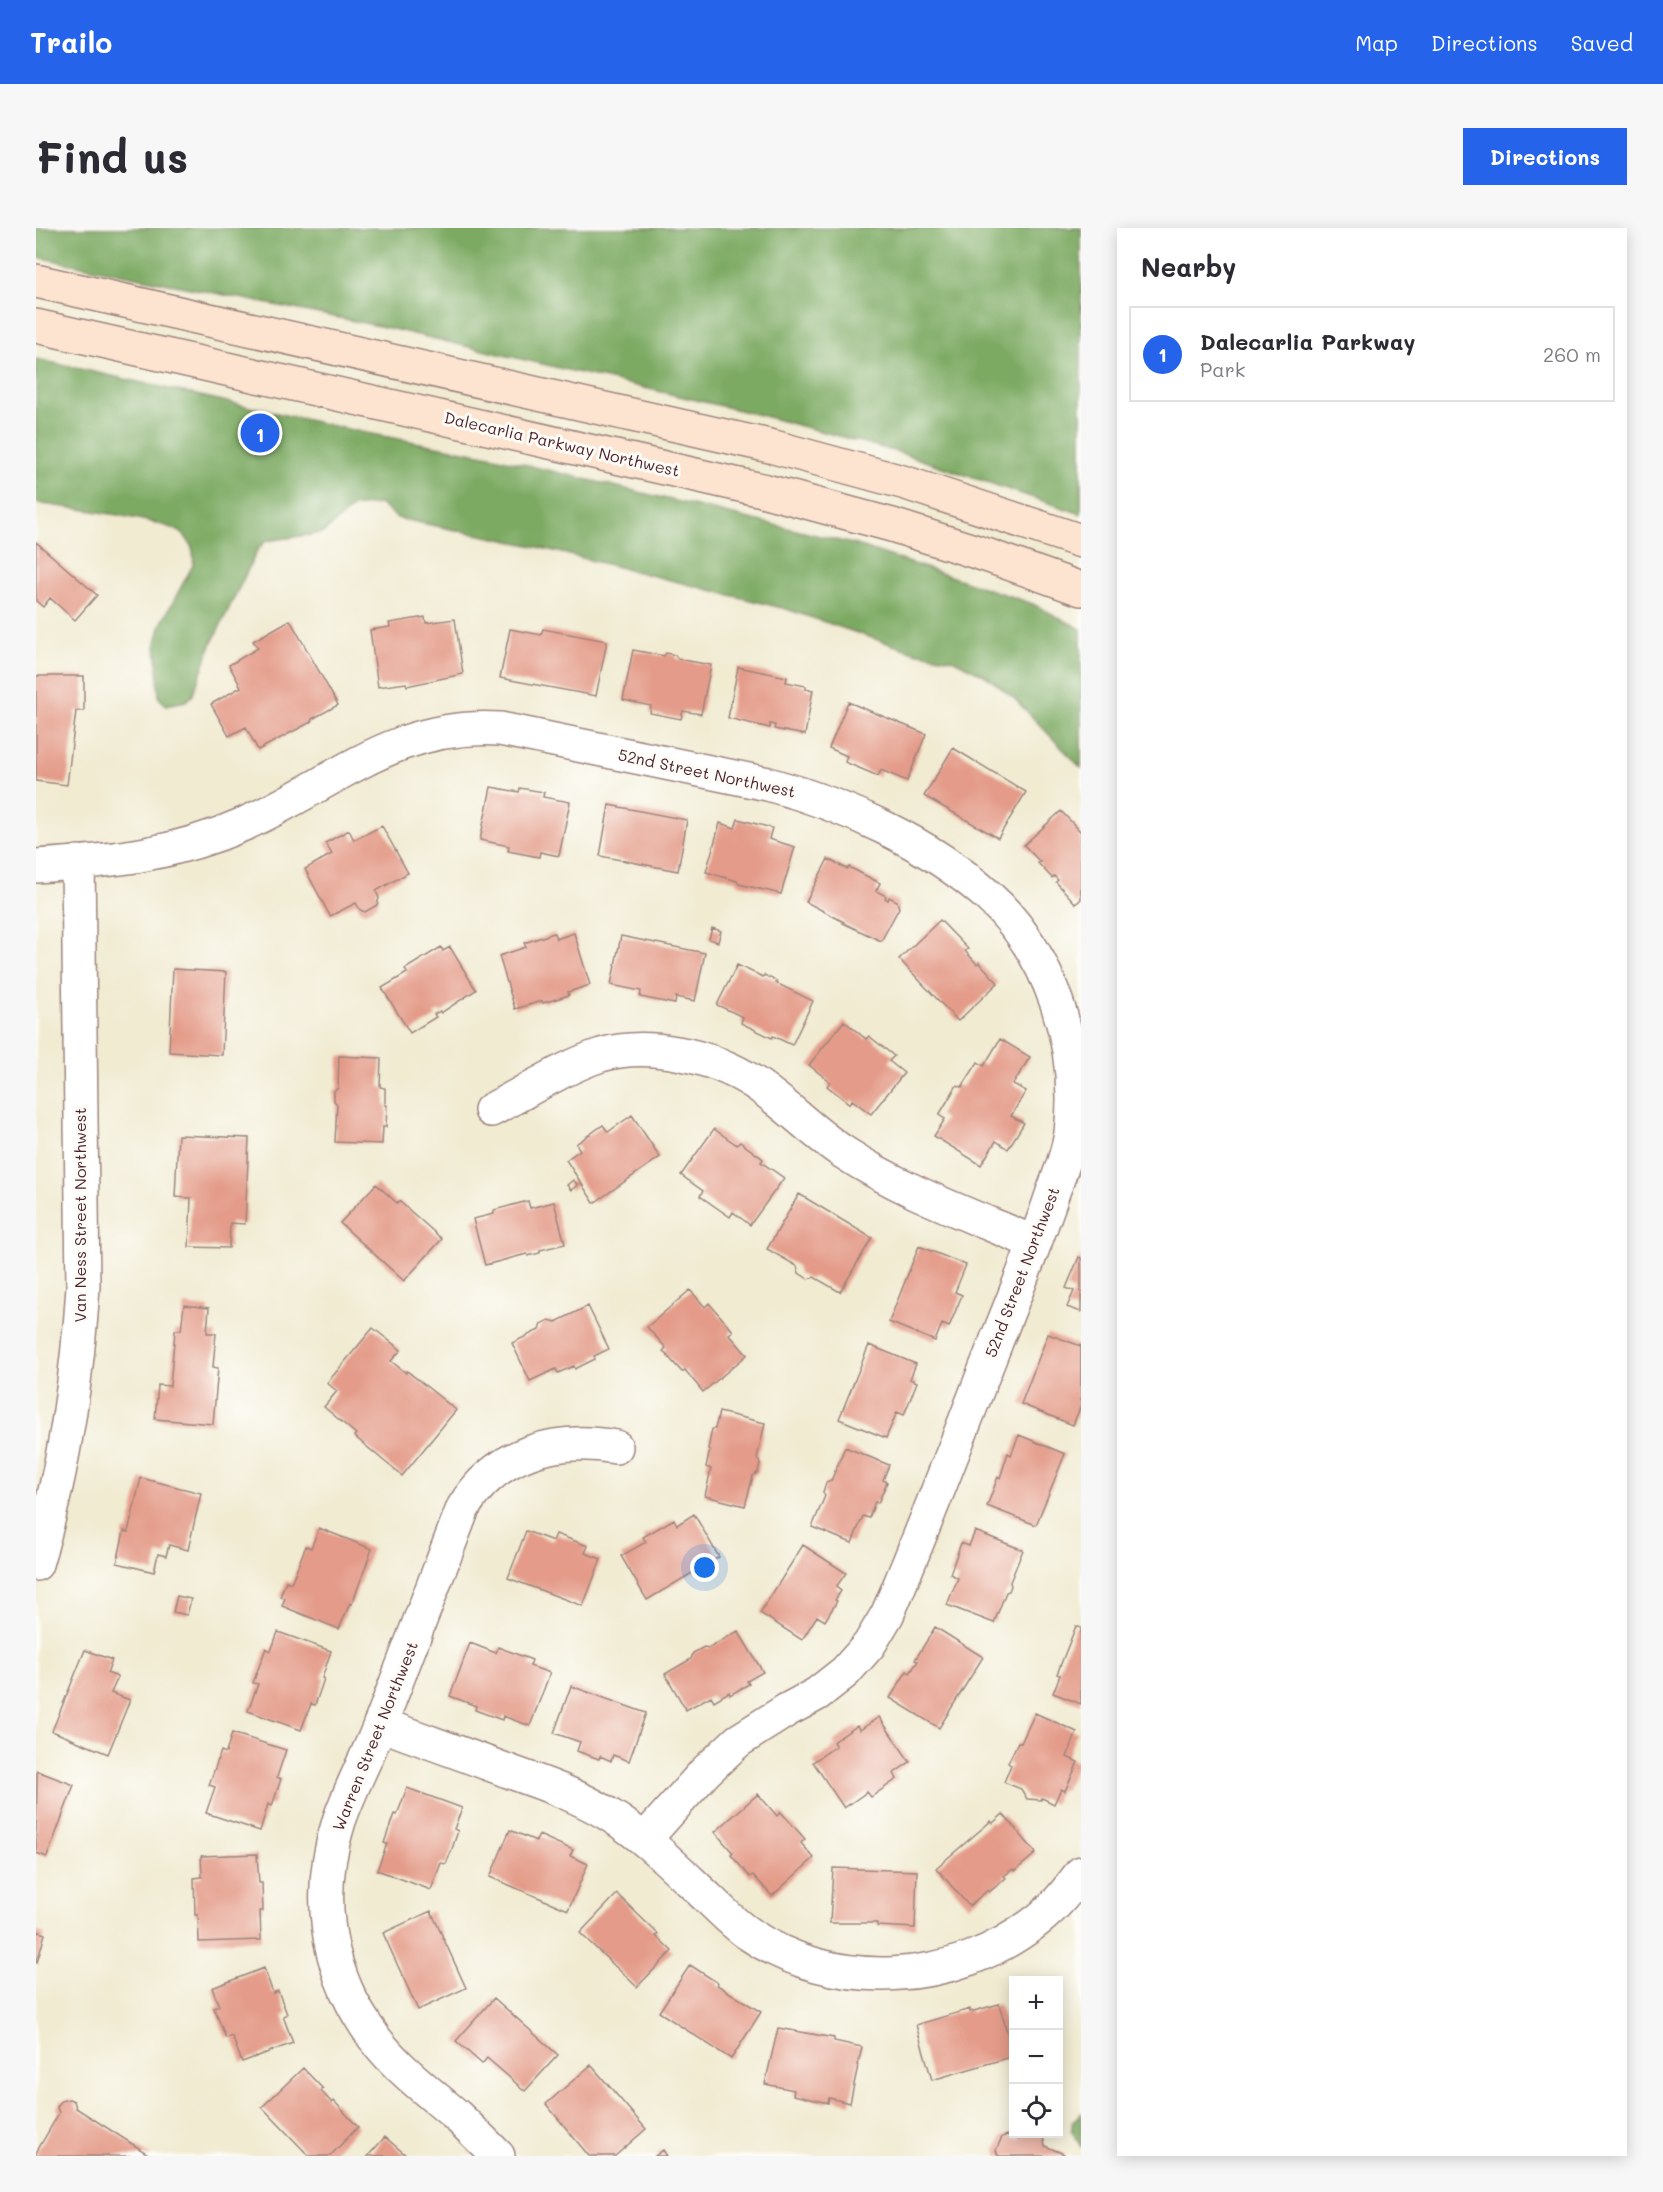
<!DOCTYPE html>
<html lang="en">
<head>
<meta charset="utf-8">
<style>
	body { margin:0; font-family:Mali,sans-serif; background:#f7f7f7; color:#2b2b33 }
	.controls { position:absolute; right:18px; bottom:18px; display:grid; overflow:hidden; border-radius:0px; box-shadow:0 3px 15px #0003 }
	.controls button { width:54px; height:54px; display:grid; place-items:center; padding:0; border:0; border-bottom:2px solid #e1e1e2; background:#fff; color:#2b2b33; font:30px sans-serif }
	.you { position:absolute; left:669px; top:1340px; width:21px; height:21px; margin:-15px; border:4px solid #fff; border-radius:50%; background:#1a73e8; box-shadow:0 0 0 9px #1a73e833 }
	.badge { display:grid; place-items:center; width:39px; height:39px; border-radius:50%; background:#2563eb; color:#fff; font-size:20px; font-weight:700 }
	.pin { position:absolute; translate:-50% -50%; border:3px solid #fff; box-shadow:0 2px 6px #0006 }
	.list { margin:0; padding:0; list-style:none }
	h2 { display:flex; justify-content:space-between; align-items:center; height:78px; margin:0; padding:0 24px; font-size:26px }
	h2 small { font-size:20px; font-weight:400; color:#7c7c81 }
	.list li { display:grid; grid-template-columns:39px 1fr auto; gap:18px; align-items:center; box-sizing:border-box; height:96px; margin:0 12px 12px; padding:0 12px; border:2px solid #e1e1e2; border-radius:0px }
	.list b { display:block; font-size:22px; white-space:nowrap }
	.list p { margin:0; font-size:20px; white-space:nowrap; color:#7c7c81 }
	.list em { font-size:20px; font-style:normal; color:#7c7c81 }
	.icon { flex:none; width:33px; height:33px; fill:none; stroke:currentColor; stroke-width:2; stroke-linecap:round; stroke-linejoin:round }
	.map { position:relative; flex:none; width:1045px; height:1928px; overflow:hidden; border-radius:0px }
	header { display:flex; align-items:center; gap:36px; box-sizing:border-box; height:84px; padding:0 30px; background:#2563eb; color:#fff }
	header strong { font-size:28px }
	nav { display:flex; gap:33px; margin-inline-start:auto; font-size:21px }
	.intro { display:flex; align-items:center; justify-content:space-between; box-sizing:border-box; height:144px; padding:0 36px }
	h1 { margin:0; font-size:42px }
	.button { padding:15px 27px; border-radius:0px; background:#2563eb; color:#fff; font-size:21px; font-weight:700 }
	main { display:flex; gap:36px; padding:0 36px }
	aside { flex:1; background:#fff; border-radius:0px; box-shadow:0 3px 15px #0003 }
	.map>svg:first-child { display:block }
	.forest { fill:#7daa63; stroke:#646447; stroke-width:1.5 }
	.building { fill:#e49b89 }
	.lines { fill:none; stroke-linecap:round; stroke-linejoin:round }
	.street-casing { stroke:#9e857e; stroke-width:36 }
	.secondary-casing { stroke:#9e857e; stroke-width:36 }
	.street { stroke:#fff; stroke-width:33 }
	.secondary { stroke:#fde4d1; stroke-width:33 }
	.labels { text-anchor:middle; stroke-width:6; stroke-linejoin:round; paint-order:stroke }
	.street-label { font-size:16px; fill:#4a1f2b; stroke:#fdfcf7 }
</style>
</head>
<body>
<header>
<strong>Trailo</strong>
<nav><a>Map</a><a>Directions</a><a>Saved</a></nav>
</header>
<div class="intro"><h1>Find us</h1><a class="button">Directions</a></div>
<main>
<div class="map">
<svg width="1045" height="1928" viewBox="0 0 1045 1928">
	<rect width="100%" height="100%" fill="#fdfcf7"/>
	<filter id="ink" filterUnits="userSpaceOnUse"><feTurbulence type="fractalNoise" baseFrequency=".0167" numOctaves="2"/><feDisplacementMap in="SourceGraphic" scale="12" xChannelSelector="R" yChannelSelector="G"/><feConvolveMatrix kernelMatrix="1 2 1 2 8 2 1 2 1" color-interpolation-filters="sRGB"/></filter>
	<filter id="wash" filterUnits="userSpaceOnUse"><feTurbulence type="fractalNoise" baseFrequency=".008" numOctaves="4" result="noise"/><feDisplacementMap in="SourceGraphic" scale="24" xChannelSelector="R" yChannelSelector="G"/><feGaussianBlur stdDeviation="1.35" result="paint"/><feColorMatrix in="noise" values="0 0 0 0 0 0 0 0 0 0 0 0 0 0 0 0 0 1.4 0 .05"/><feComposite in="paint" operator="in"/></filter>
	<g filter="url(#wash)">
		<rect width="100%" height="100%" fill="#f1ebd2"/>
		<path class="forest" d="M0,0h1045v286l-183,-62 -138,-37 -376,-88 -348,-70z
			M0,131l325,73 129,24 367,89 176,59 48,25v139l-67,-70 -28,-22 -34,-17 -38,-7 -128,-43 -252,-63 -137,-28 -18,-14 -26,3 -30,26 -57,8 -8,8 -48,98 -17,48 -7,6 -20,4 -7,-7 -3,-56 5,-18 32,-59c2,-11 -1,-21 -9,-30 -14,-16 -121,-28 -148,-32z
			M1045,1885v34l-9,-16v-8z"/>
		<g id="blocks">
			<path class="building" d="M0,314l61,53 -22,25 -25,-22 -7,9 -7,-6z
				M389,389l1,6 29,-4 8,55 -56,12 -1,-3 -28,4 -8,-57 20,-3 -1,-4z
				M254,392l48,85 -26,14 -1,3 -53,28 -12,-23 -17,9 -18,-32 30,-17 -12,-22 29,-17 -5,-7z
				M474,401l31,6 2,-6 64,12 -11,55 -96,-18z
				M597,422l31,6 2,-3 9,2 3,4 33,6 -10,49 -18,-3 -2,8 -31,-6 1,-7 -28,-6z
				M702,439l49,10 -1,5 20,4v3l7,1 -8,45 -31,-6 1,-4 -5,-1v4l-42,-10z
				M0,448h48v35h-8l-9,74 -31,-4z
				M812,474l78,32 -19,47 -26,-11 -3,6 -33,-14 2,-6 -18,-8z
				M917,520l73,44 -28,46 -74,-42z
				M455,559l28,5 1,-4 24,4 -1,5 27,5 -11,54 -19,-4 -1,5 -31,-6 1,-5 -29,-6z
				M573,577l78,15 -9,51 -78,-15z
				M1025,583l20,21v67l-5,5 -20,-22 2,-2 -4,-4 -2,2 -14,-15 2,-1 -16,-17z
				M702,591l34,9 -3,11 26,8 -14,47 -42,-10 -2,-3 -31,-9 14,-49 15,5z
				M346,598l26,47 -32,18 3,7 -2,7 -12,7 -5,-2 -4,-7 -26,13 -25,-47 27,-15 -7,-11 24,-13 5,10z
				M792,631l19,10 2,-2 31,16 -4,8 10,5 -1,2 3,2 1,-3 8,4 2,7 -18,33 -38,-18 1,-1 -38,-20z
				M904,692l28,29 -3,2 12,13 2,-2 19,21 -40,38 -59,-62z
				M676,700l9,3 -3,11 -9,-3z
				M518,705l2,6 18,-6 16,52 -22,7 1,3 -26,8 -1,-2 -27,8 -16,-53 27,-9 -2,-4z
				M585,708l84,17 -10,48 -19,-4 -1,7 -35,-7 1,-6 -30,-6z
				M405,719l2,4 7,-4 26,43 -35,23 -1,-2 -6,3 2,3 -26,16 -28,-45 25,-15 -2,-4z
				M701,737l26,12 1,-2 13,6 -1,2 37,18 -21,44 -19,-9 -1,2 -31,-15 2,-6 -26,-12z
				M137,741l53,3 -4,83 -53,-3z
				M808,793l22,18 3,-3 25,20 -5,5 15,12 -33,41 -19,-14 -2,4 -23,-18 3,-4 -21,-17z
				M964,811l30,18 -17,27 13,7 -15,25 13,7 -16,26 -12,-8 -15,24 -47,-29 11,-17 -6,-4 18,-30 5,2 16,-25 6,4z
				M303,828l42,2 -1,29 5,1v17h2l-1,22h-3l-1,17 -47,-2 2,-38 -3,-3v-10l4,-3z
				M596,887l28,42 -66,46 -28,-43 14,-10 -4,-6 27,-19 5,7z
				M678,901l23,16 3,-3 23,17 -2,3 23,16 -34,47 -17,-13 -3,5 -30,-21 3,-5 -22,-16z
				M142,907l71,3 -4,86 -15,-1 -1,25 -40,-1 2,-49 -16,-1z
				M537,952l5,5 -7,5 -4,-5z
				M340,956l21,19 2,-2 43,38 -38,42 -64,-58z
				M763,966l73,44 -32,54 -26,-15 -6,2 -9,-6 -2,-7 -30,-17z
				M492,973l2,7 24,-6 11,42 -25,6v3l-12,3 -1,-2 -42,11 -12,-46 21,-5v-4z
				M883,1018l47,19 -11,27 7,3 -13,32 -7,-3 -7,17 -46,-19z
				M1043,1029l2,1v54l-14,-5 7,-16 -8,-3z
				M654,1062l15,17 4,-4 24,28 -4,3 18,21 -44,37 -18,-22 -3,2 -19,-21 3,-3 -19,-21z
				M148,1077l25,3 -2,25h9l-3,34 5,1 -5,56 -58,-5 3,-34 12,1 5,-56h6z
				M552,1078l21,43 -15,7 1,3 -20,10 -1,-3 -16,7 -2,-4 -26,12 -18,-38 27,-13 2,-6 8,-4 7,2z
				M337,1100l28,22 -10,11 15,12 1,-2 49,39 -54,66 -48,-40 2,-2 -32,-27 13,-16 -10,-8z
				M1012,1106l33,12v59l-8,20 -52,-21z
				M833,1117l47,19 -6,15 7,3 -13,33 -7,-3 -11,26 -47,-19z
				M683,1184l46,11 -8,35 3,5 -2,9 -5,4 -8,30 -40,-10 6,-27 -5,-2 4,-17 -2,-1 4,-20h3z
				M983,1207l46,19 -29,71 -49,-19 11,-29 2,1 8,-25 3,2z
				M809,1219l44,18 -6,15 4,2 -9,21 -3,-1 -6,16 -6,-2 -11,27 -40,-16 13,-31 -2,-4 3,-9 5,-2z
				M105,1250l60,15 -13,57 -19,-5 -3,11 -8,-2 -4,18 -37,-9 7,-32 4,1z
				M658,1286l25,43 -72,43 -26,-44 25,-14 -3,-5 31,-18 3,6z
				M283,1300l53,21 -20,55 -2,-1 -11,26 -57,-23 3,-8 -5,-1 6,-16 5,2 15,-37 5,2z
				M490,1303l27,10 3,-7 32,12 -3,7 16,6 -18,47 -75,-28z
				M939,1303l48,19 -13,32 1,4 -2,5 -3,1 -12,31 -47,-18 11,-27 -8,-4 11,-31 8,3z
				M767,1317l43,28 -10,14 5,4 -6,9 2,1 -12,20 -8,-5 -15,24 -42,-27z
				M141,1368l14,3 -4,16 -14,-3z
				M1040,1398l5,2v76l-28,-11 7,-18 -3,-1z
				M899,1399l48,30 -44,71 -49,-30 17,-27 3,2 8,-12 -3,-1z
				M702,1403l25,41 -16,9 2,3 -19,11 -1,-3 -15,9 -3,-5 -25,14 -21,-36 26,-15 2,-6 11,-6 5,1z
				M242,1404l53,19 -9,27 2,1 -9,26 -4,-1 -10,26 -53,-19 10,-27 -5,-1 13,-35 5,3z
				M434,1415l26,10 2,-6 34,13 -2,6 20,7 -20,53 -27,-10 -1,4 -27,-10 1,-4 -26,-10z
				M49,1422l27,10 -5,13 11,4 -7,16 19,7 -22,54 -56,-23z
				M535,1458l75,27 -17,48 -16,-6 -2,6 -11,-5 -1,3 -22,-8 3,-9 -26,-9z
				M999,1485l42,19 -10,25 11,5 -13,29 -4,-2 -7,15 -12,-6 -1,2 -14,-1 -6,-10 -17,-7 7,-17 -3,-2 10,-21 3,1z
				M843,1489l31,45 -16,11 3,6 -26,18 -4,-5 -23,16 -31,-46 23,-16 -3,-4 24,-16 3,4z
				M196,1505l54,17 -9,27 4,2 -9,27 -4,-2 -8,27 -54,-18 9,-26 -6,-2 12,-34 5,2z
				M1,1543l37,14 -27,72 -11,-4z
				M371,1560l55,20 -8,21 4,2 -7,21 -5,12 -5,-1 -10,27 -54,-20 10,-26 -3,-1 10,-29 3,1z
				M722,1566l19,22 4,-4 24,27 -4,4 13,15 -42,38 -19,-21 -3,2 -19,-22 2,-2 -18,-21z
				M967,1586l33,39 -21,18 -2,-2 -9,7 2,2 -17,14 -1,-2 -19,16 -33,-38 55,-47 2,2z
				M474,1602l26,11 3,-6 34,15 -3,6 18,8 -20,46 -78,-33z
				M221,1626l2,29h3l1,28h-3l1,29 -62,2 -1,-27h-3l-1,-37 8,-1 -1,-21z
				M797,1640l84,3 -2,57 -38,-2v-3h-47z
				M581,1666l41,40 -2,2 16,15 -35,36 -57,-54z
				M395,1683l35,77 -48,22 -35,-77z
				M0,1703l9,3 -8,29h-1z
				M654,1737l28,18 -1,2 44,27 -30,47 -72,-47z
				M228,1740l9,25 5,-2 9,23 -4,2 10,27 -51,19 -10,-26 -6,2 -12,-30 5,-2 -7,-18z
				M458,1770l64,57 -33,36 -38,-33 -5,6 -26,-23z
				M963,1776l15,52 -82,24 -16,-55 54,-16v3z
				M742,1800l56,10v3l28,6 -12,56 -21,-5 -1,5 -35,-8 1,-5 -29,-6z
				M555,1837l55,64 -31,27h-26l-43,-52z
				M267,1840l20,21 -2,2 11,12 2,-2 24,26 -28,29h-21l-47,-49z
				M33,1871l5,2 2,7 75,48h-115v-3l23,-40 -2,-6 4,-6z
				M985,1906h14l8,3 2,9 19,8 -1,2h-65l-2,-6 6,-13 5,-2 12,4z
				M349,1909l22,19h-39z
				M627,1922l4,6h-12z"/>
		</g>
	</g>
	<g filter="url(#ink)">
		<use href="#blocks" fill-opacity="0" stroke="#9e857e" stroke-width="1.5"/>
		<g class="lines">
			<defs>
				<path id="street" d="M0,638c75,-5 138,-11 208,-42 89,-39 150,-102 256,-95l268,55c77,21 159,58 219,111 65,58 94,153 84,238 -3,21 -11,40 -18,59 -17,51 -37,100 -57,150 -36,91 -70,183 -109,273l-18,30 -24,27 -28,22 -30,16 -49,31 -33,31 -60,67
					M455,882c35,-18 73,-43 110,-55 47,-14 112,1 152,27 32,21 58,49 90,70 59,39 127,63 192,91
					M0,1336c28,-92 41,-182 47,-277l-5,-425
					M344,1496c43,16 86,31 128,47 34,12 69,24 100,43 38,23 68,54 101,85 12,11 23,23 37,33 87,61 210,54 292,-12 17,-13 30,-30 43,-47
					M462,1928c-14,-14 -28,-28 -42,-41 -33,-28 -67,-53 -90,-89 -41,-62 -50,-134 -27,-205 12,-35 31,-69 44,-104 27,-70 53,-139 80,-209 33,-55 92,-72 153,-61"/>
				<path id="secondary" d="M0,53l738,166 132,36 175,58
					M0,98l726,164 130,35 97,31 92,33"/>
			</defs>
			<use href="#street" class="street-casing"/>
			<use href="#secondary" class="secondary-casing"/>
			<use href="#street" class="street"/>
			<use href="#secondary" class="secondary"/>
		</g>
	</g>
	<g class="labels">
		<g class="street-label">
			<text transform="translate(526 216) rotate(13)" y="6">Dalecarlia Parkway Northwest</text>
			<text transform="translate(671 545) rotate(12)" y="6">52nd Street Northwest</text>
			<text transform="translate(44 987) rotate(-90)" y="6">Van Ness Street Northwest</text>
			<text transform="translate(986 1044) rotate(-69)" y="6">52nd Street Northwest</text>
			<text transform="translate(339 1508) rotate(-68)" y="6">Warren Street Northwest</text>
		</g>
	</g>
</svg>
<div class="controls">
<button>+</button>
<button>−</button>
<button><svg class="icon" aria-label="locate" viewBox="0 0 24 24"><circle cx="12" cy="12" r="6"/><path d="M12 2v4M12 18v4M2 12h4M18 12h4"/></svg></button>
</div>
<div class="you"></div>
<div class="pin badge" style="left:224px;top:205px">1</div>
</div>
<aside>
<h2>Nearby<small></small></h2>
<ul class="list">
<li><span class="badge">1</span><div><b>Dalecarlia Parkway</b><p>Park</p></div><em>260 m</em></li>
</ul>
</aside>
</main>
</body>
</html>
